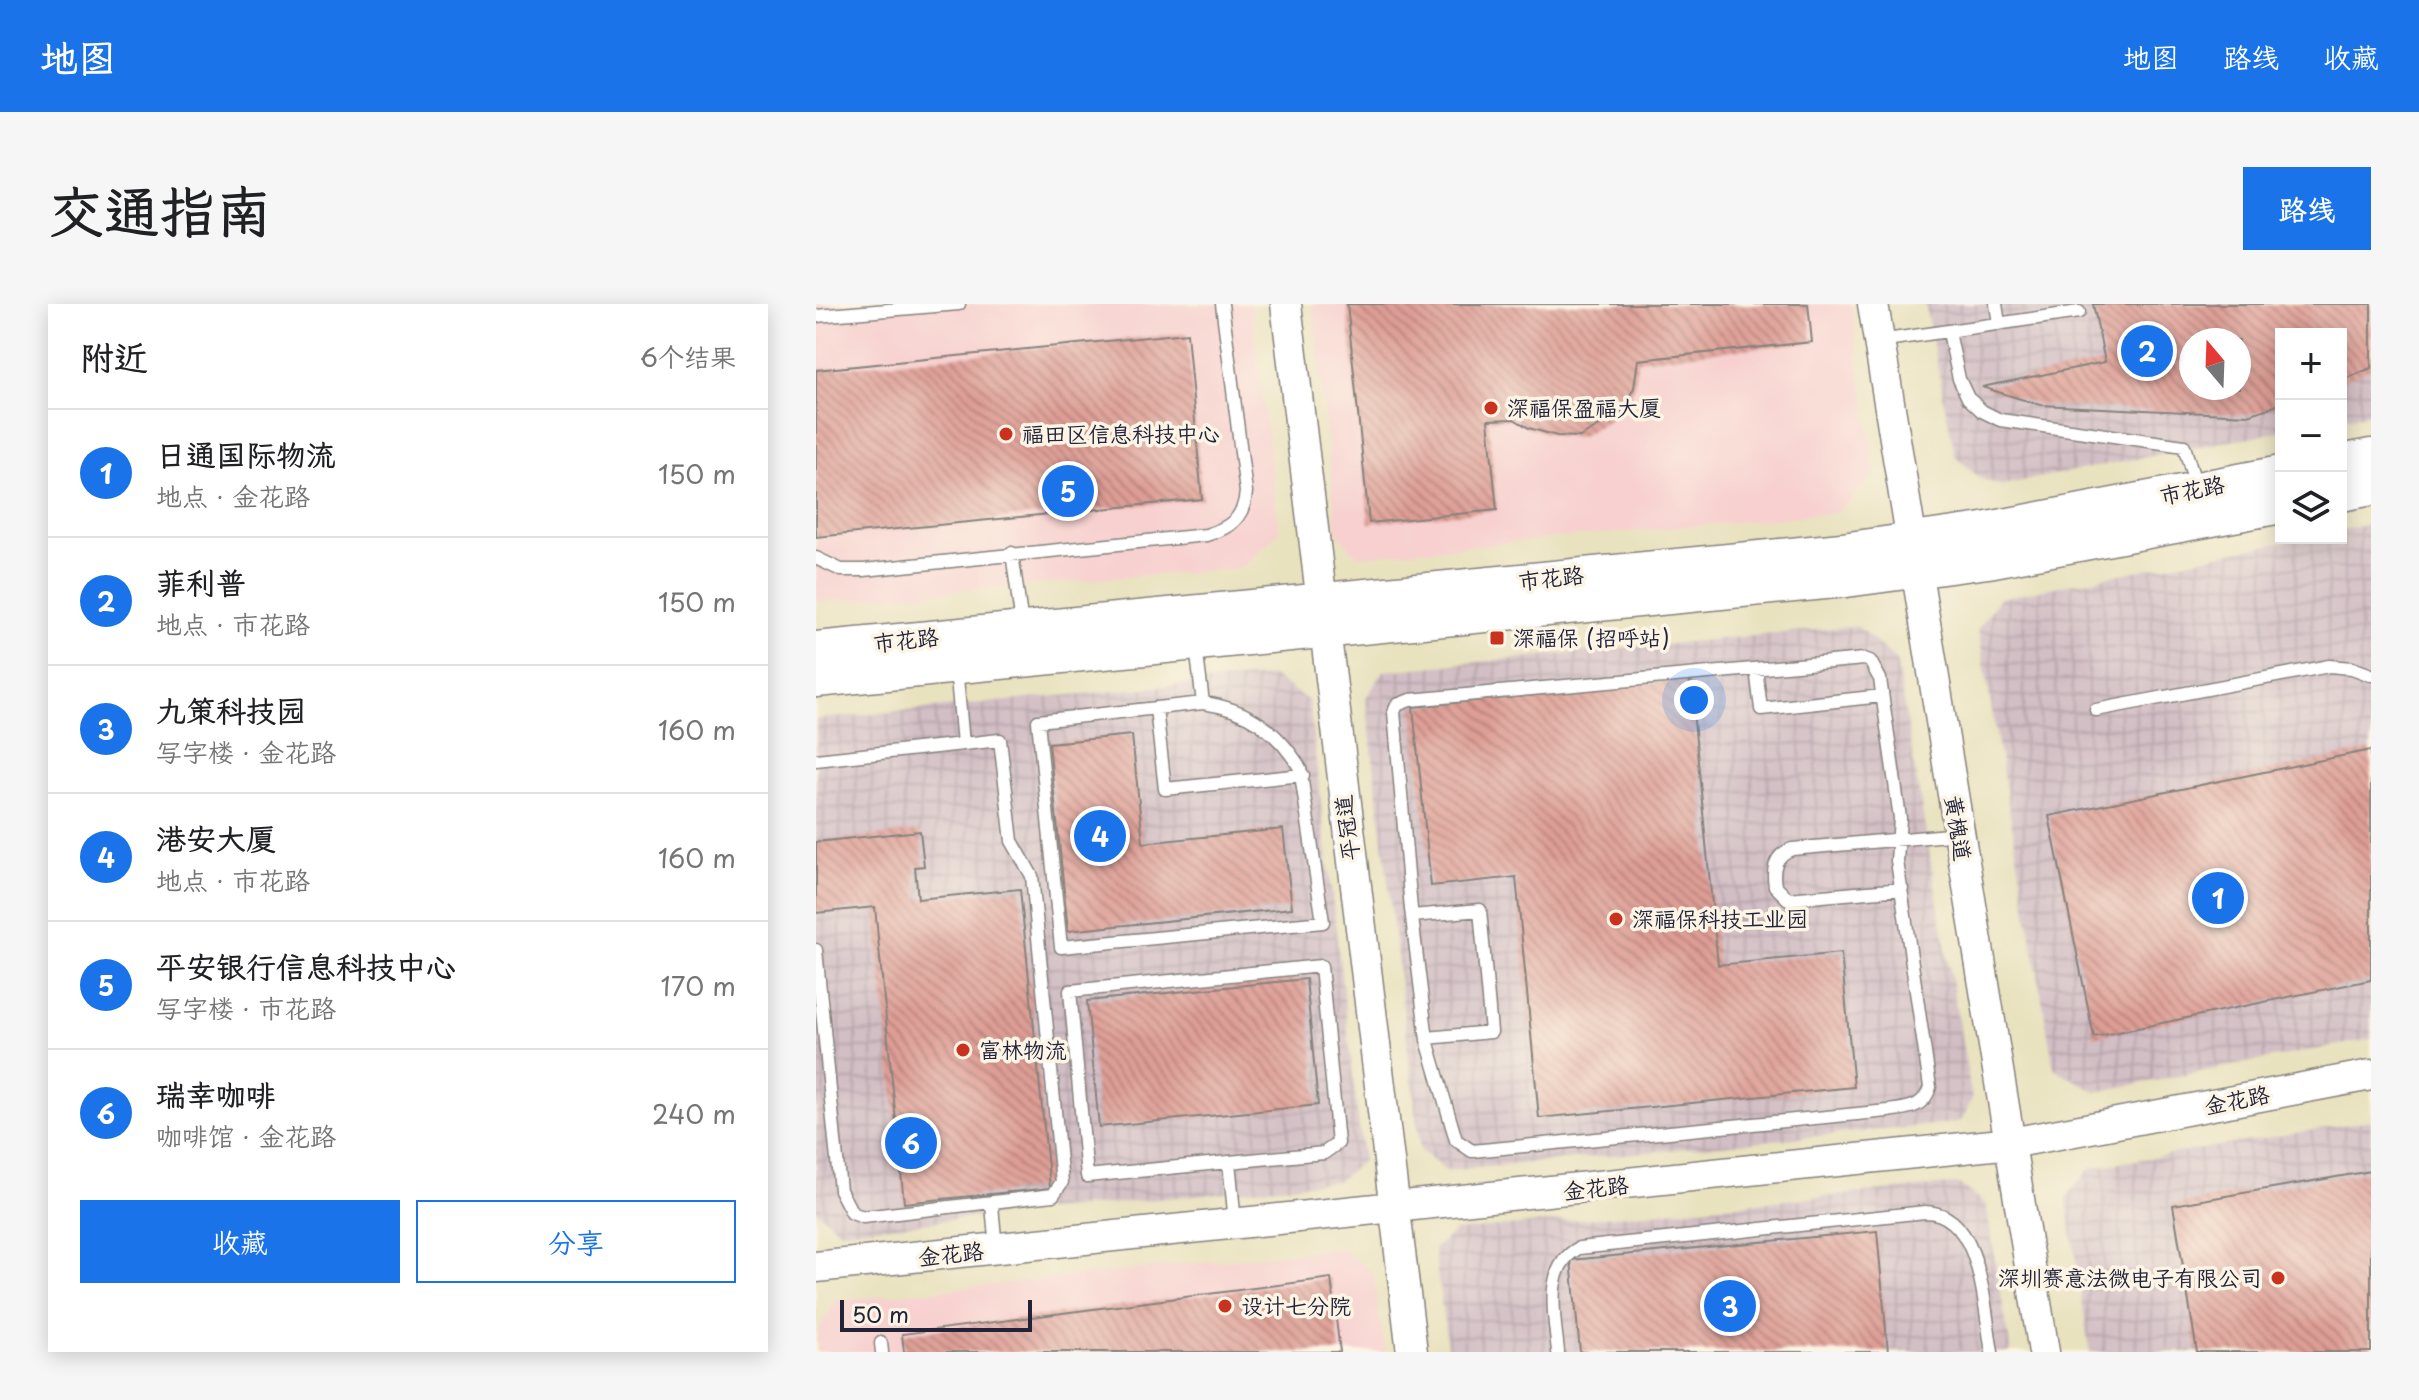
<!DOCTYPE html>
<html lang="zh">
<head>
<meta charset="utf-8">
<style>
	body { margin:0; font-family:"Playpen Sans","LXGW WenKai TC",sans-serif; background:#f6f6f6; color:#202124 }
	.controls { position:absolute; right:24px; top:24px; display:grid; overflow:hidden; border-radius:0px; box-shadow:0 4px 20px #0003 }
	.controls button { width:72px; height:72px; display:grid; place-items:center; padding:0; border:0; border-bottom:2px solid #e0e0e0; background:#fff; color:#202124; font:40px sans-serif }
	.compass { position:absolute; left:1363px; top:24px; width:72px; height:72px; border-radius:50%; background:#fff; box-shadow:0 4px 20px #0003; rotate:341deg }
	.scale { position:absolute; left:24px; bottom:20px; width:192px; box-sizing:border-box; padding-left:8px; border:4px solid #22223b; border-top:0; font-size:22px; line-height:28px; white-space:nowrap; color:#22223b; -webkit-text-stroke:6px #fcf5e5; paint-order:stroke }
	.you { position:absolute; left:878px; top:396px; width:28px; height:28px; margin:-20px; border:6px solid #fff; border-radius:50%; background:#1a73e8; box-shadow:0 0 0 12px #1a73e833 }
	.badge { display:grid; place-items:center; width:52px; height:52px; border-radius:50%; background:#1a73e8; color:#fff; font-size:26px; font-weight:700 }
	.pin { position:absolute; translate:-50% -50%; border:4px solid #fff; box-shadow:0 2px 8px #0006 }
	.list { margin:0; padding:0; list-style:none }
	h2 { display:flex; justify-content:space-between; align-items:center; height:104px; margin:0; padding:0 32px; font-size:34px }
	h2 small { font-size:26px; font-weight:400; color:#757577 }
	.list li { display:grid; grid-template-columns:52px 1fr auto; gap:24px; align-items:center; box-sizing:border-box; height:128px; padding:0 32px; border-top:2px solid #e0e0e0 }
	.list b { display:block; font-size:30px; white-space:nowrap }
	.list p { margin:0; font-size:26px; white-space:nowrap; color:#757577 }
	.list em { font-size:26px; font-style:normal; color:#757577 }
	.actions { display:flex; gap:16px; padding:24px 32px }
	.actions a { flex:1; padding:18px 0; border:2px solid #1a73e8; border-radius:0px; text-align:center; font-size:28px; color:#1a73e8 }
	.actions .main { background:#1a73e8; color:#fff }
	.icon { flex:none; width:44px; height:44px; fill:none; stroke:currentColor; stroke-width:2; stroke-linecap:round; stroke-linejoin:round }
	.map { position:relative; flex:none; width:1555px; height:1048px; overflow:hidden; border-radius:0px }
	header { display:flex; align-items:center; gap:48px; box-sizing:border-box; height:112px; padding:0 40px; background:#1a73e8; color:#fff }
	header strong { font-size:38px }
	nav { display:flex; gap:44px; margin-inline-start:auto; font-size:28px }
	.intro { display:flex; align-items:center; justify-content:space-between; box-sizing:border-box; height:192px; padding:0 48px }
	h1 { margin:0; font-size:56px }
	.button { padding:20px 36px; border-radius:0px; background:#1a73e8; color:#fff; font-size:28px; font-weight:700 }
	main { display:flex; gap:48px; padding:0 48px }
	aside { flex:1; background:#fff; border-radius:0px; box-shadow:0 4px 20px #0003 }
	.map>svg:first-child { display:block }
	.built { fill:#f7d0cf }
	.industrial { fill:url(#industrial-grid); fill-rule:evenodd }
	.building { fill:url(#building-back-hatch); fill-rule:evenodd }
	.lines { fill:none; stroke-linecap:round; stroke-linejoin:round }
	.service-casing { stroke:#86827d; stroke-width:15 }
	.tertiary-casing { stroke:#86827d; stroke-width:33 }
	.secondary-casing { stroke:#86827d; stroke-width:37 }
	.service { stroke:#fff; stroke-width:12 }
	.tertiary { stroke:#fff; stroke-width:30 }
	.secondary { stroke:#fff; stroke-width:34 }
	.poi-dot { fill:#c8321e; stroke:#fcf5e5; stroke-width:3 }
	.labels { text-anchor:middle; stroke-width:7; stroke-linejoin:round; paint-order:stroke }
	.poi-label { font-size:22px; fill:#22223b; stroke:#fcf5e5; text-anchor:start }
	.street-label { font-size:22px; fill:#22223b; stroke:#fcf5e5 }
</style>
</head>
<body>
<header>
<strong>地图</strong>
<nav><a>地图</a><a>路线</a><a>收藏</a></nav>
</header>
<div class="intro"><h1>交通指南</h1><a class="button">路线</a></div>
<main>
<aside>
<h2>附近<small>6个结果</small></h2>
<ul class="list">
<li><span class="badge">1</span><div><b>日通国际物流</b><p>地点 · 金花路</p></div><em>150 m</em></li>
<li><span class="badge">2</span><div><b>菲利普</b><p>地点 · 市花路</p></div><em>150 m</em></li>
<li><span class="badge">3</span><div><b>九策科技园</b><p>写字楼 · 金花路</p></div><em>160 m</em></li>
<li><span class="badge">4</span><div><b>港安大厦</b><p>地点 · 市花路</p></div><em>160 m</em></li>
<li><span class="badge">5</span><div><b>平安银行信息科技中心</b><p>写字楼 · 市花路</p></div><em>170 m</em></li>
<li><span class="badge">6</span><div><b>瑞幸咖啡</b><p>咖啡馆 · 金花路</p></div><em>240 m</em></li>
</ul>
<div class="actions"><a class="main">收藏</a><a>分享</a></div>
</aside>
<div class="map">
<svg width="1555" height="1048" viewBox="0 0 1555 1048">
	<defs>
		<pattern id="industrial-grid" width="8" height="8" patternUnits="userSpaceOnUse" patternTransform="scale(2)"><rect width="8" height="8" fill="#d2bec5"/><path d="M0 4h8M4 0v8" fill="none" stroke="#b4a3aa"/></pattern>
		<pattern id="building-back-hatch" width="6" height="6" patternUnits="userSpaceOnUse" patternTransform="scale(2)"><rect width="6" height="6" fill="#de9e95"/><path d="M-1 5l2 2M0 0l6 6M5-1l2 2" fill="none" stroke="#b4807b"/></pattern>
	</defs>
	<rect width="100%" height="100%" fill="#fcf5e5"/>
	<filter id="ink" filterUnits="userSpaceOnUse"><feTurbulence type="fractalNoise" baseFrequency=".0125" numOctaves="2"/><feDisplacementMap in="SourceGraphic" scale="16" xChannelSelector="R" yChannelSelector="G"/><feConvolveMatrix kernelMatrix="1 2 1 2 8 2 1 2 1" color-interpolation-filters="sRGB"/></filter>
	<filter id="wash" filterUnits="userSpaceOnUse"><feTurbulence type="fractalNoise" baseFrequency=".006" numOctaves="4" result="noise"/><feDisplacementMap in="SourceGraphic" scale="32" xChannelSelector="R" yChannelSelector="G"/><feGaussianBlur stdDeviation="1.8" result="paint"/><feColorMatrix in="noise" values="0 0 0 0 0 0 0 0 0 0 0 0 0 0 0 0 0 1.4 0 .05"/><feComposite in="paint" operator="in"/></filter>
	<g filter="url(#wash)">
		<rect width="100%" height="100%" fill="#e9e2bf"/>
		<path class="built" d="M0,0h435l28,228 -38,36 -425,34z
			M497,0h538l24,170 -38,39 -479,43 -21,-23z
			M526,944l31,25 12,79h-567l-2,-18 20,-33z"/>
		<path class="industrial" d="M1109,0h446v109l-30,6v-85h-60v97l-280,54 -22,-7 -24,-23zM1375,36h48v48h-48z
			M1555,220v515l-275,53 -42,-24 -76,-439 22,-31 303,-60h38v-8z
			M1041,322l39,34 76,439 -10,21 -8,3 -508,48 -26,-21 -54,-452 18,-27z
			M456,372l37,25 54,460 -26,20 -497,50 -24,-21v-491z
			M1555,816v232h-281l-24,-155 24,-29z
			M1143,880l27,21 25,147h-563l-14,-103 21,-18z"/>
		<g id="blocks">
			<path class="building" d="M531,0h461l4,38 -174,18 -4,28 -14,26 -40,23 -23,-1 -28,-8 -15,-9 -26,1 9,90 -128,13z
				M1277,0h278v64l-30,13v-47h-60v70l-33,11 -208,-10 -58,-18 123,-25zM1375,36h48v48h-48z
				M371,29l15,166 -386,38v-167z
				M874,376l28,285 123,-12 13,134 -315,31 -23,-241 -85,9 -18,-179z
				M316,431l11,108 140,-14 9,79 -224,23 -19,-188z
				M1555,446v230l-277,57 -45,-221z
				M104,527l4,35 -9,1 3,32 102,-10 30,299 -146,15 -29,-296 -59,6v-71z
				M490,675l12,126 -219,22 -12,-126z
				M1555,867v181h-174l-24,-147z
				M1061,927l11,121h-308l-9,-92z
				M515,974l9,74h-436l-2,-18z"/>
		</g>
	</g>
	<g filter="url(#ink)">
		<use href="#blocks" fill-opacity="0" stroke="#86827d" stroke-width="2"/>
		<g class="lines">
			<defs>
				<path id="service" d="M1180,0l3,20
					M0,12l143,-12
					M1133,28l10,47 9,19 14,13 18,9 184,26 12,40
					M1063,37l200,-29
					M196,249l10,72
					M0,254l25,12h23l342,-35c24,-7 38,-17 40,-43l-24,-188
					M380,343l7,56
					M1048,355l6,2 10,18 20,139 -3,43 33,226c-6,21 -22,21 -42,24l-416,40 -16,-11 -29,-100 -16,-131 -17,-197 3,-7 13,-5z
					M140,363l7,77
					M940,365l5,40 121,-13
					M387,399c44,6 74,27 97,65l23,154 -262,25 -23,-226z
					M340,404l9,81 138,-14
					M1280,406l233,-44 23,2 19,7
					M0,456l184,-20 12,101 20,35 30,306 -9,13 -190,22 -11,-4 -12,-23 -24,-240
					M1086,585l-114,10 -13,-13c-3,-17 0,-31 17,-37l168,-15
					M596,612l68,-6 11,122 -64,6
					M413,858l-142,14 -17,-185 251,-25 17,177 -14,10 -95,9 6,60
					M176,901l4,44
					M65,1039l1,9
					M742,1048c-3,-34 -16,-85 21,-104l346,-36c57,0 59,97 67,140"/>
				<path id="tertiary" d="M470,0l126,1048
					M1057,0l171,1048
					M0,963l1195,-124 360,-68"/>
				<path id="secondary" d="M1525,158l30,-6
					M1525,190l30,-6
					M0,345l1026,-99 141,-20 298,-57
					M0,376l1030,-100 142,-19 293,-55"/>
			</defs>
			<use href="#service" class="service-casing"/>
			<use href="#tertiary" class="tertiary-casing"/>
			<use href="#secondary" class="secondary-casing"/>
			<use href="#service" class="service"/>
			<use href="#tertiary" class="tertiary"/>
			<use href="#secondary" class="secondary"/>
		</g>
	</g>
	<g class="poi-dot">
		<circle cx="675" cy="104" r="8"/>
		<circle cx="190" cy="130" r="8"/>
		<rect x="673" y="326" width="16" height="16" rx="4"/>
		<circle cx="800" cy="615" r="8"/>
		<circle cx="147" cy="746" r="8"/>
		<circle cx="1462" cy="974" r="8"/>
		<circle cx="409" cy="1002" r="8"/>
	</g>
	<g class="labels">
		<g class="poi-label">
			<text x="691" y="112">深福保盈福大厦</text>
			<text x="206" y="138">福田区信息科技中心</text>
			<text x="697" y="342">深福保 (招呼站)</text>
			<text x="816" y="623">深福保科技工业园</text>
			<text x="163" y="754">富林物流</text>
			<text x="1446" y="982" text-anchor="end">深圳赛意法微电子有限公司</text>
			<text x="425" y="1010">设计七分院</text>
		</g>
		<g class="street-label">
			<text transform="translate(1376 186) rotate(-11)" y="8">市花路</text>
			<text transform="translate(735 274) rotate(-6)" y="8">市花路</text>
			<text transform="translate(90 336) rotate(-6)" y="8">市花路</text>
			<text transform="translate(531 524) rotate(-97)" y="8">平冠道</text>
			<text transform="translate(1142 524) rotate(81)" y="8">黄槐道</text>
			<text transform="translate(1421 796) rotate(-11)" y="8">金花路</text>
			<text transform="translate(780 884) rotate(-6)" y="8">金花路</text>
			<text transform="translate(135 950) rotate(-6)" y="8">金花路</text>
		</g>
	</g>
</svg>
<div class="controls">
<button>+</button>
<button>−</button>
<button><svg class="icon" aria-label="layers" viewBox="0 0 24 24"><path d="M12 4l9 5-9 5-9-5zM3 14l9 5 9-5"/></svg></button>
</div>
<svg class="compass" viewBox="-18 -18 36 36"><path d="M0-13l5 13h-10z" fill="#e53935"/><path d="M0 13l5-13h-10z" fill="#757577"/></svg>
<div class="scale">50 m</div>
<div class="you"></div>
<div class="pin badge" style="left:1402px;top:594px">1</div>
<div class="pin badge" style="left:1331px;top:47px">2</div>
<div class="pin badge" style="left:914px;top:1002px">3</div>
<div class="pin badge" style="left:284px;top:532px">4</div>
<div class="pin badge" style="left:252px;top:187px">5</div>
<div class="pin badge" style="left:95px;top:839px">6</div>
</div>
</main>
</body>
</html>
